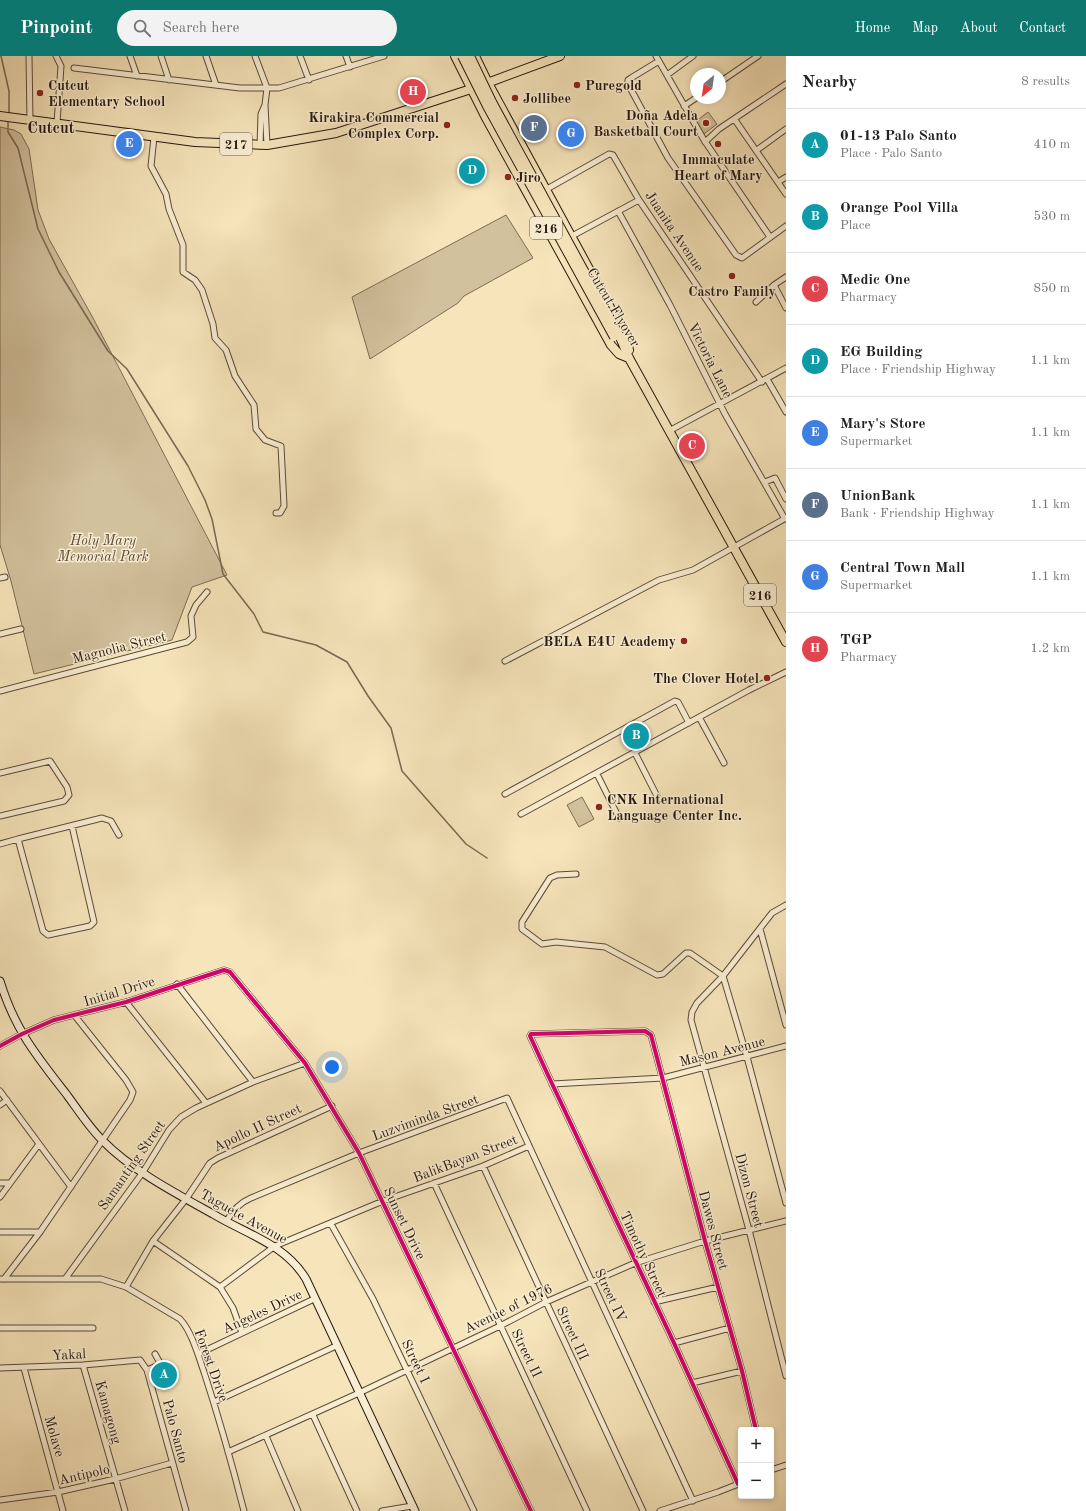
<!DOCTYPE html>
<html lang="en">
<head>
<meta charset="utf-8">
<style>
	body { margin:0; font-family:"Old Standard TT",serif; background:#f2f2f2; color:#202124 }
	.controls { position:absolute; right:12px; bottom:12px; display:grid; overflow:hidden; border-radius:4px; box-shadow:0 2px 6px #0003 }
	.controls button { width:36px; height:36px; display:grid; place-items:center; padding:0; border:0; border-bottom:1px solid #e0e0e0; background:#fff; color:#202124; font:20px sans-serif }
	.compass { position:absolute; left:690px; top:12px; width:36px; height:36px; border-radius:50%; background:#fff; box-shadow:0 2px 6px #0003; rotate:209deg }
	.you { position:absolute; left:332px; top:1011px; width:14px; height:14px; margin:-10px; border:3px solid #fff; border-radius:50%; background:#1a73e8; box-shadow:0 0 0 6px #1a73e833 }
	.badge { display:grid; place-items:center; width:26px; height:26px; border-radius:50%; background:#0f766e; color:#fff; font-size:13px; font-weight:700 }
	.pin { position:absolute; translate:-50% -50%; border:2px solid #fff; box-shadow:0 1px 4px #0006 }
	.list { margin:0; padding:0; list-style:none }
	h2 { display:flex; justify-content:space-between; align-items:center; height:52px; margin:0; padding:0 16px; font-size:17px }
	h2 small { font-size:13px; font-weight:400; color:#757577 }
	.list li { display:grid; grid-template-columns:26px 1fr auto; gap:12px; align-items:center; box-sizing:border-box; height:72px; padding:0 16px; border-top:1px solid #e0e0e0 }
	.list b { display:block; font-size:15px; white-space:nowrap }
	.list p { margin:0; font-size:13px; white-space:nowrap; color:#757577 }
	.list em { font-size:13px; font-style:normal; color:#757577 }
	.icon { flex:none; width:22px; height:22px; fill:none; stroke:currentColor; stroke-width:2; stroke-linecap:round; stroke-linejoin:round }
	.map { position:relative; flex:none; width:786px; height:1455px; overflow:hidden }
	header { display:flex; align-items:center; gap:24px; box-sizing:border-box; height:56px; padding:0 20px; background:#0f766e; color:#fff }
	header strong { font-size:19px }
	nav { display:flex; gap:22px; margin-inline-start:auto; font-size:14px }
	.search { width:280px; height:36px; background:#f2f2f2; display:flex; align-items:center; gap:10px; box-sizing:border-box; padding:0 14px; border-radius:22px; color:#757577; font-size:15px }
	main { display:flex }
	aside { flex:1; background:#fff }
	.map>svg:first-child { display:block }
	.green { fill:#d2c19d; stroke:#7c6c55 }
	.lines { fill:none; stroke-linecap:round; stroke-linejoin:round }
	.stream { stroke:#786951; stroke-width:1.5 }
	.street-casing { stroke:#594b38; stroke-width:7 }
	.secondary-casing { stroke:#25180d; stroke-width:9 }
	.primary-casing { stroke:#25180d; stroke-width:10 }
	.street { stroke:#f9edd2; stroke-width:5 }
	.secondary { stroke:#f9edd2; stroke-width:7 }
	.primary { stroke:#f6e4ba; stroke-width:8 }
	.primary-bridge-casing { stroke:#25180d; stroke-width:10; stroke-linecap:butt }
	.primary-bridge { stroke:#f6e4ba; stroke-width:8 }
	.cycleway-casing { stroke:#f9edd2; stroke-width:6 }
	.cycleway { stroke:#d6006c; stroke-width:4 }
	.poi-dot { fill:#8f2418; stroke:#f9edd2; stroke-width:1.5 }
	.labels { text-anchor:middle; stroke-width:3; stroke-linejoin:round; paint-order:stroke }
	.shield { fill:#f9edd2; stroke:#655848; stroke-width:1 }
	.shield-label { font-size:13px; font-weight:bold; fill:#25180d }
	.poi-label { font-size:14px; font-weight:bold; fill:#25180d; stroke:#f9edd2; text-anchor:start }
	.street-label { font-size:14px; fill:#25180d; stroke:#f9edd2 }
	.park-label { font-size:14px; font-style:italic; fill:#594b38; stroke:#f9edd2 }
	.quarter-label { font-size:16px; font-weight:bold; fill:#25180d; stroke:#f9edd2 }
</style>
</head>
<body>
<header>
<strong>Pinpoint</strong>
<div class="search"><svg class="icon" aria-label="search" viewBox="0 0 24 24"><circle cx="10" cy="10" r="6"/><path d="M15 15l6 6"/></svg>Search here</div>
<nav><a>Home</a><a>Map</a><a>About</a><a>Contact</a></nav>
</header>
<main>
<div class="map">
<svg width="786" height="1455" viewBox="0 0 786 1455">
	<rect width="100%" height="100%" fill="#f6e4ba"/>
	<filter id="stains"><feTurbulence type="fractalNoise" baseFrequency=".005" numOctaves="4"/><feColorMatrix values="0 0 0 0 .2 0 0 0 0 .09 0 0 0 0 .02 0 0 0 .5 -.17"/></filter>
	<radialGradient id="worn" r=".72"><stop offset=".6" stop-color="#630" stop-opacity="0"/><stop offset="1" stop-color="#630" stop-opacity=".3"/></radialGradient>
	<path class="green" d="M708,56l9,12 -13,10 -9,-12z
		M0,71l14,3 7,4 8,15 9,61 11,29 44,79 134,257 -35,12 -20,53 -138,34 -23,-93 -11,-36z
		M506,159l27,43 -69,38 -6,7 -88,56 -18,-62z
		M582,741l12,22 -15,8 -12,-22z"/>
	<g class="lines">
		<path class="stream" d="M1,0l8,35v22
			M8,63v13l10,16 20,81 21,43 49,79 19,18 61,97 17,34 7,19 11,55 31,40 9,18 53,13 31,17 21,34 23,32 11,43 64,73 21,14"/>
		<defs>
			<path id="street" d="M29,0l1,64
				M56,0l5,10 -4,57
				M130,0l7,20
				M161,0l8,24
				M206,0l10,29
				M255,0l12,32 -2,17 -4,9 -1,32
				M300,0l9,24
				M346,0l4,11
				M656,0l48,84 66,97
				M659,5l-28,17 -3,2v4l40,74 68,97 6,3 44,-32
				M74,12l166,20h39l105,-32
				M667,19l26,-19
				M720,26l38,-26
				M265,49l2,40
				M684,50l12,-8
				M735,64l51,74
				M154,81l-3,29 15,28 3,15 14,36v27l12,8 7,10 11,34 2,14 11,12 9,26 19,29 2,24 9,11 16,6 3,60 -4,7h-4
				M705,86l14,-13 67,-45
				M757,94l29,-21
				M778,126l8,-5
				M547,133l62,-35 4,1 26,45 123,182
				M618,155l52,94 55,109 60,105
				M572,180l67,-36
				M774,229l12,23
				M756,246l18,-17 12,-8
				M767,323l19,33
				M669,375l117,-63
				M765,426l10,-4 11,21
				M0,522l5,-1
				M0,578l21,-5
				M505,605l154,-81 34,-10 93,-52
				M0,635l187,-49 6,-5 -2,-21 5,-11 11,-13
				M699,661l25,46
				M635,697l24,47
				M0,717l50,-12 17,26 2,8 -5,6 -64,15
				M597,718l22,44
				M505,738l170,-93 3,1 11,21
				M521,758l228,-124 37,-18
				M72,770l22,96 -4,4 -42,9 -5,-4 -25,-92 84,-21 9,3 8,14
				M0,788l18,-5
				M576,818l-19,1 -7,3 -28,44v7l20,15 14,-2 49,5 52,28 6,-1 23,-21h4l33,23 24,81 39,146
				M786,849l-14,8 -49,63 -26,27 -5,9 -1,8 58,210 37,146
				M760,873l26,96
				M177,928l76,98
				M126,946l80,101
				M0,990l22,-12 32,-14 72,-18 98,-32 6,2 75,91 54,90 172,358
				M552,1028l111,-6 123,-32
				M0,1035l71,96
				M0,1049l7,-5
				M483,1110l160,345
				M0,1127h10
				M434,1127l153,328
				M0,1141l39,-53
				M226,1166c6,-11 13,-19 25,-24l108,-45 148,-55 186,403
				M331,1168l42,75 101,212
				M0,1176h40
				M153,1185l67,46 13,21 9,25
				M0,1223h101l25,8 54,32c12,13 18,36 24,53 15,46 28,92 40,139
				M4,1223l36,-47 90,-132 3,-8 -7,-12 -51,-64
				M65,1223l78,-107 26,-42 12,-13 15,-9 57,-26 52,-19
				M126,1231l27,-46 33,-42 24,-36 8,-5 114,-52
				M220,1231l55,-41 108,-45 100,-35 46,-20
				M654,1246l64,-15
				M0,1272h93
				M674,1287l56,-15
				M198,1298l116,-55
				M83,1309l42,146
				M0,1312l83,-3 57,-5 7,10 39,141
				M24,1312l39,143
				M147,1314l12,-5 1,-2 -5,-9
				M692,1327l50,-12
				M214,1346l122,-56
				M313,1359l44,96
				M266,1380l32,75
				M228,1396l131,-59 141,-67 46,-24 89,-39 70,-22 81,-20
				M771,1414l15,-5
				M738,1428l-64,-141 -127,-270 -17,-37 1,-2 114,-3 6,4 54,206 37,130 14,59
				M0,1444l58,-8 57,-13 57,-16
				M382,1455l30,-5
				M660,1455l58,-19 23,-9"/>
			<path id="secondary" d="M0,925c15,49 36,74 67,114 11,15 22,32 35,45 29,30 75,54 111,74 33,20 72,30 93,65l109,232"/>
			<path id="primary" d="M455,0l30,60 126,229 8,9 10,4
				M475,0l13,27 138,254 3,13
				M0,60l195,26 72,3 69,-12 135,-44 89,-33
				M619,279l10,23 157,284"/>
		</defs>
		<use href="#street" class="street-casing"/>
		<use href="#secondary" class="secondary-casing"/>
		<use href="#primary" class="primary-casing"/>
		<use href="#street" class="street"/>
		<use href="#secondary" class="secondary"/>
		<use href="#primary" class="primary"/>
		<defs>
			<path id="primary-bridge" d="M462,0l25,50 127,231
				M470,0l22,46 127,233"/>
		</defs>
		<use href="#primary-bridge" class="primary-bridge-casing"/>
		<use href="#primary-bridge" class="primary-bridge"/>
		<defs>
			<path id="cycleway" d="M0,990l22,-12 32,-14 72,-18 98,-32 6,2 75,91 54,90 172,358
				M738,1428l-64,-141 -127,-270 -17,-37 1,-2 114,-3 6,4 54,206 37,130 14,59"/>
		</defs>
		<use href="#cycleway" class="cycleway-casing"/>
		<use href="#cycleway" class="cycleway"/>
	</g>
	<g class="poi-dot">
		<circle cx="577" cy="29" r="4"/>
		<circle cx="40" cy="37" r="4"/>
		<circle cx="515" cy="42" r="4"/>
		<circle cx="706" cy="67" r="4"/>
		<circle cx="447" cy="69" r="4"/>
		<circle cx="718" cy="88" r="4"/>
		<circle cx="508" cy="121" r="4"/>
		<circle cx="732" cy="220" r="4"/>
		<circle cx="684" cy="585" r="4"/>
		<circle cx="767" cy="622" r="4"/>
		<circle cx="599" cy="751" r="4"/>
	</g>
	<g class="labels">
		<g class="shield">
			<rect x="220" y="77" width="32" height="22" rx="3"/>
			<rect x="530" y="161" width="32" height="22" rx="3"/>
			<rect x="744" y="528" width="32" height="22" rx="3"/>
		</g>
		<g class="shield-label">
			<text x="236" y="93">217</text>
			<text x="546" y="177">216</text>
			<text x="760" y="544">216</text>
		</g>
		<g class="poi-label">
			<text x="48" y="34">Cutcut<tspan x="48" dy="16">Elementary School</tspan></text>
			<text x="585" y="34">Puregold</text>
			<text x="523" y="47">Jollibee</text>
			<text x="698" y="64" text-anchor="end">Doña Adela<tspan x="698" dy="16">Basketball Court</tspan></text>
			<text x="439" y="66" text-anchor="end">Kirakira Commercial<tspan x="439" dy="16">Complex Corp.</tspan></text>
			<text x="718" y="108" text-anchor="middle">Immaculate<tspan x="718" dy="16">Heart of Mary</tspan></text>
			<text x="516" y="126">Jiro</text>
			<text x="732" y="240" text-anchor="middle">Castro Family</text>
			<text x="676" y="590" text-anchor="end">BELA E4U Academy</text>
			<text x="759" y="627" text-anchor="end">The Clover Hotel</text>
			<text x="607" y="748">CNK International<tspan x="607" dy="16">Language Center Inc.</tspan></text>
		</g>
		<g class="street-label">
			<text transform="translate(675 175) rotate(56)" y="5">Juanita Avenue</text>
			<text transform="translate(614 251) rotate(59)" y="5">Cutcut Flyover</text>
			<text transform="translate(711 304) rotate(63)" y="5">Victoria Lane</text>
			<text transform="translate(119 591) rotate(-14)" y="5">Magnolia Street</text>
			<text transform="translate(119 935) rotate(-17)" y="5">Initial Drive</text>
			<text transform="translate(722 995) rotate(-14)" y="5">Mason Avenue</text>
			<text transform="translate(425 1061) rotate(-20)" y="5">Luzviminda Street</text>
			<text transform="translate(257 1071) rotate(-25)" y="5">Apollo II Street</text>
			<text transform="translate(465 1102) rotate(-21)" y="5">BalikBayan Street</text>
			<text transform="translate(131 1109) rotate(-55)" y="5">Samanting Street</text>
			<text transform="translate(750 1134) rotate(75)" y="5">Dizon Street</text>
			<text transform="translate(244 1160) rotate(29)" y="5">Taguete Avenue</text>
			<text transform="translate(405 1167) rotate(64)" y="5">Sunset Drive</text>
			<text transform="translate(714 1174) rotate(75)" y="5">Dawes Street</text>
			<text transform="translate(644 1198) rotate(65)" y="5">Timothy Street</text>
			<text transform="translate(611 1239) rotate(65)" y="5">Street IV</text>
			<text transform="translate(508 1252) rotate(-26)" y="5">Avenue of 1976</text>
			<text transform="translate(262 1255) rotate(-25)" y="5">Angeles Drive</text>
			<text transform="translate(573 1277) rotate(65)" y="5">Street III</text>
			<text transform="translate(527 1297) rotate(64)" y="5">Street II</text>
			<text transform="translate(69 1298) rotate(-3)" y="5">Yakal</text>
			<text transform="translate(416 1305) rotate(64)" y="5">Street I</text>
			<text transform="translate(212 1309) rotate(70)" y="5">Forest Drive</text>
			<text transform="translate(109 1356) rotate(74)" y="5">Kamagong</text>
			<text transform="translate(176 1375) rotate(75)" y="5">Palo Santo</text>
			<text transform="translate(55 1380) rotate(74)" y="5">Molave</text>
			<text transform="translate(84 1418) rotate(-13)" y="5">Antipolo</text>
		</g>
		<g class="park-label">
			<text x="103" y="489">Holy Mary<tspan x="103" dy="16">Memorial Park</tspan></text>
		</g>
		<g class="quarter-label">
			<text x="51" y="77">Cutcut</text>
		</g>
	</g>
	<rect width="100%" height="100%" filter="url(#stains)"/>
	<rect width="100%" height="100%" fill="url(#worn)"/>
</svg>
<div class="controls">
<button>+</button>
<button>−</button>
</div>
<svg class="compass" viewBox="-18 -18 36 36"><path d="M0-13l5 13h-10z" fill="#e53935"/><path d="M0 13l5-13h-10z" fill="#757577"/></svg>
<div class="you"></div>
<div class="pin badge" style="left:164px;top:1319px;background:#0f9aa8">A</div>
<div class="pin badge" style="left:636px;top:680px;background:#0f9aa8">B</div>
<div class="pin badge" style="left:692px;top:390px;background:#e0444e">C</div>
<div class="pin badge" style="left:472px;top:115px;background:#0f9aa8">D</div>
<div class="pin badge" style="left:129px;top:88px;background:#3f7fe0">E</div>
<div class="pin badge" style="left:534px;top:72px;background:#5c6f8a">F</div>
<div class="pin badge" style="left:571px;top:78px;background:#3f7fe0">G</div>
<div class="pin badge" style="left:413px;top:36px;background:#e0444e">H</div>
</div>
<aside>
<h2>Nearby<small>8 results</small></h2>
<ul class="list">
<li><span class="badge" style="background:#0f9aa8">A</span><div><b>01-13 Palo Santo</b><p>Place · Palo Santo</p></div><em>410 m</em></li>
<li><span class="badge" style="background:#0f9aa8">B</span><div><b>Orange Pool Villa</b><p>Place</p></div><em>530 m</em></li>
<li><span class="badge" style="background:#e0444e">C</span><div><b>Medic One</b><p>Pharmacy</p></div><em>850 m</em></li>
<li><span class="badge" style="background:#0f9aa8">D</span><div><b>EG Building</b><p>Place · Friendship Highway</p></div><em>1.1 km</em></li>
<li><span class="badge" style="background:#3f7fe0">E</span><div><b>Mary's Store</b><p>Supermarket</p></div><em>1.1 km</em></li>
<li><span class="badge" style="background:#5c6f8a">F</span><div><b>UnionBank</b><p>Bank · Friendship Highway</p></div><em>1.1 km</em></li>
<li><span class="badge" style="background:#3f7fe0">G</span><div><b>Central Town Mall</b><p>Supermarket</p></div><em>1.1 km</em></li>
<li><span class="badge" style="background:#e0444e">H</span><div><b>TGP</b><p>Pharmacy</p></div><em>1.2 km</em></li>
</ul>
</aside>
</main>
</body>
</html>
